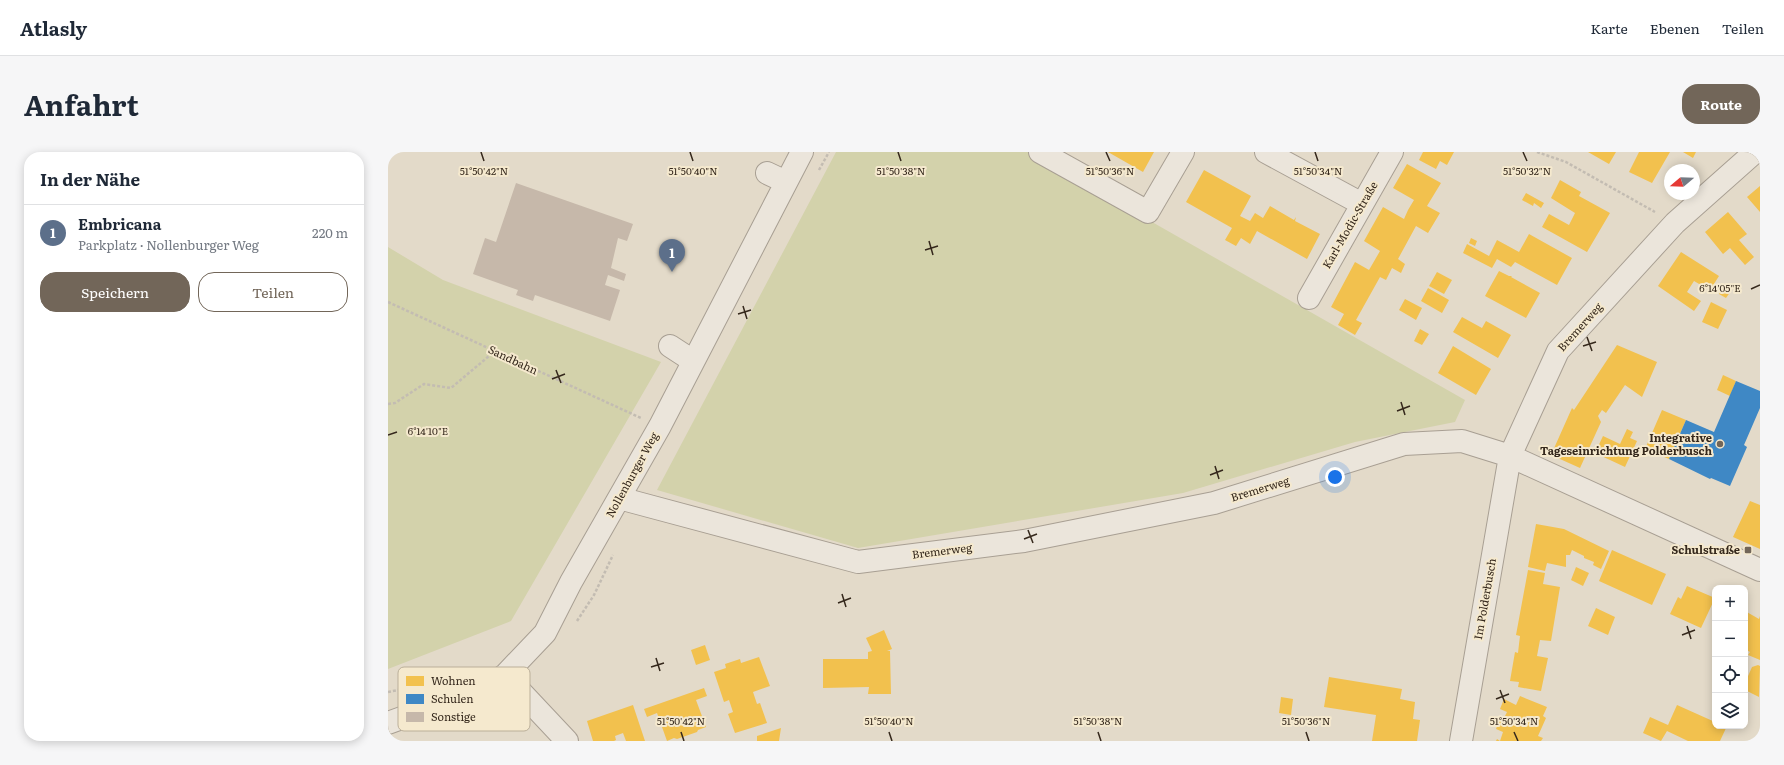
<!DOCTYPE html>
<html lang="de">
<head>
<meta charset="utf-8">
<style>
	body { margin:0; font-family:Literata,serif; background:#f6f6f7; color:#1f2937 }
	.controls { position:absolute; right:12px; bottom:12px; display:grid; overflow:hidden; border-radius:8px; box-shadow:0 2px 10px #0003 }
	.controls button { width:36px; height:36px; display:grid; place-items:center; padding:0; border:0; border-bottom:1px solid #e0e1e3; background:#fff; color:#1f2937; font:20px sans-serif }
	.compass { position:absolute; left:1276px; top:12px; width:36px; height:36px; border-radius:50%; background:#fff; box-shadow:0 2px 10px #0003; rotate:251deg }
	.you { position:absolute; left:947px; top:325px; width:14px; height:14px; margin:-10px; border:3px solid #fff; border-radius:50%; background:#1a73e8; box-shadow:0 0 0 6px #1a73e833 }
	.badge { display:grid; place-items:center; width:26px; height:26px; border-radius:50%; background:#726659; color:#fff; font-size:13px; font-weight:700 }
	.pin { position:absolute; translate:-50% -33px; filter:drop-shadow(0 1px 2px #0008) }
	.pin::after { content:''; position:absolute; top:21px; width:14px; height:12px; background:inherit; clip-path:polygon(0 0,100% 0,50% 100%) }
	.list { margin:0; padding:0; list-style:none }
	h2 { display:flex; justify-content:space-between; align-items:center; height:52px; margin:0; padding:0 16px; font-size:17px }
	h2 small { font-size:13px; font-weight:400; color:#747a83 }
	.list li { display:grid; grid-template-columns:26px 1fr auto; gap:12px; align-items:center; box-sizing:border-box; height:56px; padding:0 16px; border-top:1px solid #e0e1e3 }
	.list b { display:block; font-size:15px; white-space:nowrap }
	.list p { margin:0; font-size:13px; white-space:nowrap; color:#747a83 }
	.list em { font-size:13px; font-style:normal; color:#747a83 }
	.actions { display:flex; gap:8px; padding:12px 16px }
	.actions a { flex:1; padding:9px 0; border:1px solid #726659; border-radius:16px; text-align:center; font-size:14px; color:#726659 }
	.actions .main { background:#726659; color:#fff }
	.icon { flex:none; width:22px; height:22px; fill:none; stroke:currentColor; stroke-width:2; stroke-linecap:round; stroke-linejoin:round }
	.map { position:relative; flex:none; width:1372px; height:589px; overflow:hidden; border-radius:16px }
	header { display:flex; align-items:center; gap:24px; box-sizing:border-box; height:56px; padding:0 20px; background:#fff; border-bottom:1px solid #e0e1e3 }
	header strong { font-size:19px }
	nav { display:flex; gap:22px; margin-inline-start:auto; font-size:14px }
	.intro { display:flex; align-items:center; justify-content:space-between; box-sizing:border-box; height:96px; padding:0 24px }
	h1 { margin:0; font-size:28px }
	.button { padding:10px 18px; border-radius:16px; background:#726659; color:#fff; font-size:14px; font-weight:700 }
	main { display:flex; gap:24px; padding:0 24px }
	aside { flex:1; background:#fff; border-radius:16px; box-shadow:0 2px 10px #0003 }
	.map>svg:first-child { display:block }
	.green { fill:#d3d2ab }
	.homes { fill:#f2c14e }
	.schools { fill:#3f88c5 }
	.building { fill:#c6b8aa }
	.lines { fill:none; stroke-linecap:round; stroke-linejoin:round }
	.minor-casing { stroke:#a89f93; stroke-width:24 }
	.path { stroke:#c3bcb2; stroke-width:2.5; stroke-dasharray:3 2; stroke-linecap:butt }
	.minor { stroke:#ebe5db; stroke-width:22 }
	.ticks { fill:none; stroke:#35281c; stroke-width:1.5 }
	.poi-dot { fill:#726659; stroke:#f5e9ce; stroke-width:1.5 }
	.labels { text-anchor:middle; stroke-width:4; stroke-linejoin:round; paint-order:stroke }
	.street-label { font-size:11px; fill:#35281c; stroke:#f5e9ce }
	.poi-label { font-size:11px; font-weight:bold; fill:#35281c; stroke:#f5e9ce; text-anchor:end }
	.key { fill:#f5e9ce; stroke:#bbaf99; stroke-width:1 }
	.key-label { font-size:11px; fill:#35281c }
	.ticks-label { font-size:10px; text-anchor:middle; fill:#35281c; stroke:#f5e9ce; stroke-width:4; stroke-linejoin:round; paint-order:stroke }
</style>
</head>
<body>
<header>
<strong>Atlasly</strong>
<nav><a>Karte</a><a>Ebenen</a><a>Teilen</a></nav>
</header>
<div class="intro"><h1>Anfahrt</h1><a class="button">Route</a></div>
<main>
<aside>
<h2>In der Nähe<small></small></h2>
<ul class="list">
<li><span class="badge" style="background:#5c6f8a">1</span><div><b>Embricana</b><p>Parkplatz · Nollenburger Weg</p></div><em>220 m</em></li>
</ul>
<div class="actions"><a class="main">Speichern</a><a>Teilen</a></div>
</aside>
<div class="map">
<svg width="1372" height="589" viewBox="0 0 1372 589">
	<rect width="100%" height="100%" fill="#e3dac9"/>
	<path class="green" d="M448,0h193l436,248 -10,22 -100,20 -172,51 -325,55 -201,-58z
		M0,95l55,33 218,82 -150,259 -123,48z"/>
	<path class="homes" d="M720,0h46l-11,20z
		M1035,0h31l-7,13 -7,-4 -4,8 -17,-9z
		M1200,0h28l-7,12z
		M1251,0h31l-18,31 -23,-11z
		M1295,0h13l-3,6z
		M1019,12l34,19 -14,23 13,7 -12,20 -12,-7 -18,33 7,5 -4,9 -9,-5 -6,12 -6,-3 -24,43 6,3 -7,12 -17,-10 6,-11 -13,-7 24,-45 14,8 11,-19 -16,-10 19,-34 21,12 4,-9 6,-10 -21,-12z
		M816,18l47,26 -11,20 10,5 5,-8 8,5 7,-12 24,14 2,-3 -1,4 25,13 -13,25 -50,-28 -7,13 -9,-6 -5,8 -11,-6 7,-12 -46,-26z
		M1172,28l21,12 -2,4 31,17 -23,39 -45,-25 7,-13 20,11 6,-12 -24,-15z
		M1372,34v26l-13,-15z
		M1138,41l18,10 -3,5 -7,-5 -1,3 -11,-6z
		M1340,60l19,22 -8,6 15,17 -9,8 -15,-17 -7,6 -18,-22z
		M1141,82l43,24 -15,27 -42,-23 -4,5 -14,-8 -5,9 -29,-15 4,-9 22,12 8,-16 22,12z
		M1083,86l6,3 -2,5 -6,-3z
		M1293,100l38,24 -7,11 -4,-2 -2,3 -12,-7 -7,11 14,9 -7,10 -36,-25z
		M1111,119l10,5h3l-1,1 29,16 -14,25 -41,-22z
		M1049,120l15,8 -8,14 -15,-8z
		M1338,132l7,4 -7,10 -7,-4z
		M1040,136l21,12 -7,13 -21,-12z
		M1017,147l17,9 -6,12 -17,-10z
		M1323,150l16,8 -9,19 -16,-7z
		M1074,165l20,11 4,-7 25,14 -13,23 -45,-26z
		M1032,177l9,5 -7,11 -8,-4z
		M1229,193l40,17 -15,35 -17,-12 -19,28 -4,-3 -4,6 3,6 -21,46 -29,-13 21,-47 2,2z
		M1065,194l38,23 -15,26 -38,-22z
		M1335,223l13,6 -6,15 -13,-6z
		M1274,258l24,10 -17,39 -24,-10z
		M1239,277l6,3 -3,6 7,3 -12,26 -30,-14 8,-17 17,8z
		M1362,349l10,4v44l-27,-12z
		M1148,372l28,5 45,22 -8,18 -8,-4 1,-3 -10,-4v-2l-12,-6 -2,5h-4v12l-19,-4 -2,8 -17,-4z
		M1224,398l54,24 -14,31 -53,-24z
		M1188,415l13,6 -6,13 -12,-6z
		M1140,418l17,3 -2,11 17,3 -9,54 -11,-1 -3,16 11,2 -7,33 -23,-4 1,-5 -9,-1 5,-29 3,1 1,-9 1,-8 -4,-1z
		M1299,434l28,12 -14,30 -31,-14 8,-17 3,2z
		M1208,456l19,9 -7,18 -20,-9z
		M1357,459l14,8 1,-3v44l-12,-5 2,-3 -5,-3z
		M496,478l8,19 -5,2h3l1,43h-23l1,-7 -46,1v-29h45v-7l4,-1 -6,-13z
		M1327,479v9l-3,-1z
		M317,493l5,15 -14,5 -5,-15z
		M371,505l11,29 -17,6 4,12 3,-1 7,20 -32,10 -7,-19 5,-2 -4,-12 -5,2 -10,-30 12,-4 -1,-4 15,-5 1,4z
		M1370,513l2,1 -1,31 -14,-7v-7l7,-16z
		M941,525l73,12 -2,10 15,3 -2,17 7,1 -3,21h-45l4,-26 -52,-8z
		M316,536l3,8 -11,4 10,27 -8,3 -1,2 -20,7 -3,-1 -7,3 -10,-28 -10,4 -3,-8z
		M1132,544l27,11 -4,9 3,2 -8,18 5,2 -2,3h-45l1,-2 3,2 3,-9 -7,-3 4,-10 3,1 4,-8 -7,-3 4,-10 12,6z
		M893,545l12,2 -2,16 -12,-2z
		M245,553l12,36h-19l-3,-8 -8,3 1,4 -2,1h-21l-6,-20z
		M1289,553l38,17v4h12l-7,15h-32l-21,-10 -6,10 -18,-8 7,-16 18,8z
		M393,576l-2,13h-22v-5z"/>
	<path class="schools" d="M1348,229l24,10v17l-16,37 3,2 -17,39 -19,-8 -1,1 -41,-20 17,-39 28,12z"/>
	<path class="building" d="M128,31l117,41 -6,17 -9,-3 -7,30 15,6 -2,7 -16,-6 -3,10 15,5 -10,31 -75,-26 -2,6 -17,-6 2,-5 -45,-16 12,-36 11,4z"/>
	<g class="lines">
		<defs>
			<path id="minor" d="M652,0l108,60 35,-60
				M878,0l96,52
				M379,21l19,9
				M921,146l83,-146
				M282,194l23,15
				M231,346l239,64 166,-21 190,-38 190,-59 58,-3 48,15 250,114
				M117,523l62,66
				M0,571l99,-36 18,-12 40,-42 26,-51 89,-156 142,-274
				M1073,589l49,-285 48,-105 117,-128 80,-71"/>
		</defs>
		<use href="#minor" class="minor-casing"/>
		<path class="path" d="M1149,0l29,10 89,50
			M431,18l10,-18
			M0,150l253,116
			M0,252l7,-1 29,-19 27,4 44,-37
			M189,469l17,-26 19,-40
			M0,540l40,-8"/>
		<use href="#minor" class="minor"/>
	</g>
	<path class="ticks" d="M93,0l3,9M302,0l3,9M510,0l3,9M718,0l4,9M927,0l3,9M1135,0l4,9M541,89l4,14M537,98l13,-4M1363,137l9,-4M355,154l4,13M350,162l13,-4M1199,185l5,14M1195,194l13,-4M168,218l5,13M164,227l13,-5M1013,250l4,13M1009,259l13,-5M0,283l9,-3M827,314l4,13M822,323l13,-5M640,378l5,13M636,387l13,-5M454,442l4,13M450,451l13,-5M1299,474l4,13M1294,483l13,-5M268,506l4,13M263,515l13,-4M1112,538l5,13M1108,547l13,-5M293,580l3,9M501,580l3,9M710,580l3,9M918,580l3,9M1126,580l4,9"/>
	<g class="poi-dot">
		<circle cx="1332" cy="292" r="4"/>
		<rect x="1356" y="394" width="8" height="8" rx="2"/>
	</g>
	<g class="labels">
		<g class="street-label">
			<text transform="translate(962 73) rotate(-60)" y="4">Karl-Modic-Straße</text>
			<text transform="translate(1192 175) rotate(-48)" y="4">Bremerweg</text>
			<text transform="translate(125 208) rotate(25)" y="4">Sandbahn</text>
			<text transform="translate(244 323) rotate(-61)" y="4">Nollenburger Weg</text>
			<text transform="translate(872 337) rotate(-17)" y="4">Bremerweg</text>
			<text transform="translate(554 399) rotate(-7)" y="4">Bremerweg</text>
			<text transform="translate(1097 447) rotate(-80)" y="4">Im Polderbusch</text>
		</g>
		<g class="poi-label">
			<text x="1324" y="290">Integrative<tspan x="1324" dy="13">Tageseinrichtung Polderbusch</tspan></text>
			<text x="1352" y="402">Schulstraße</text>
		</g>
	</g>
	<rect x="10" y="515" width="132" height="64" rx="6" class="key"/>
	<rect x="18" y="524" width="18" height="10" fill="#f2c14e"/>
	<rect x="18" y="542" width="18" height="10" fill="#3f88c5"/>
	<rect x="18" y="560" width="18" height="10" fill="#c6b8aa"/>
	<g class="key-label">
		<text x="43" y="533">Wohnen</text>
		<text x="43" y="551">Schulen</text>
		<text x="43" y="569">Sonstige</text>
	</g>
	<g class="ticks-label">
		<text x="96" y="23">51°50'42"N</text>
		<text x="305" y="23">51°50'40"N</text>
		<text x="513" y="23">51°50'38"N</text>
		<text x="722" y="23">51°50'36"N</text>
		<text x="930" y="23">51°50'34"N</text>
		<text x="1139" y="23">51°50'32"N</text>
		<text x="1332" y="140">6°14'05"E</text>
		<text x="40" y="283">6°14'10"E</text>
		<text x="293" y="573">51°50'42"N</text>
		<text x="501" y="573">51°50'40"N</text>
		<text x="710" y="573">51°50'38"N</text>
		<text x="918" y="573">51°50'36"N</text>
		<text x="1126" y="573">51°50'34"N</text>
	</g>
</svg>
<div class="controls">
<button>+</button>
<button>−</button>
<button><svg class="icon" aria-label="locate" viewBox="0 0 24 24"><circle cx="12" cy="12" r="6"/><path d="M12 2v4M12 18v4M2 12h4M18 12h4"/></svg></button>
<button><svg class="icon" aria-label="layers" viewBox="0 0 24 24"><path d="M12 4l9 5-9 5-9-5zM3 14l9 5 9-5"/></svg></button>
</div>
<svg class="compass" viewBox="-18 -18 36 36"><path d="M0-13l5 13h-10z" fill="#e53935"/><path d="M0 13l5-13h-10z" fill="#747a83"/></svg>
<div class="you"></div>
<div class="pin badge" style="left:284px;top:120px;background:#5c6f8a">1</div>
</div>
</main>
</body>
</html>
